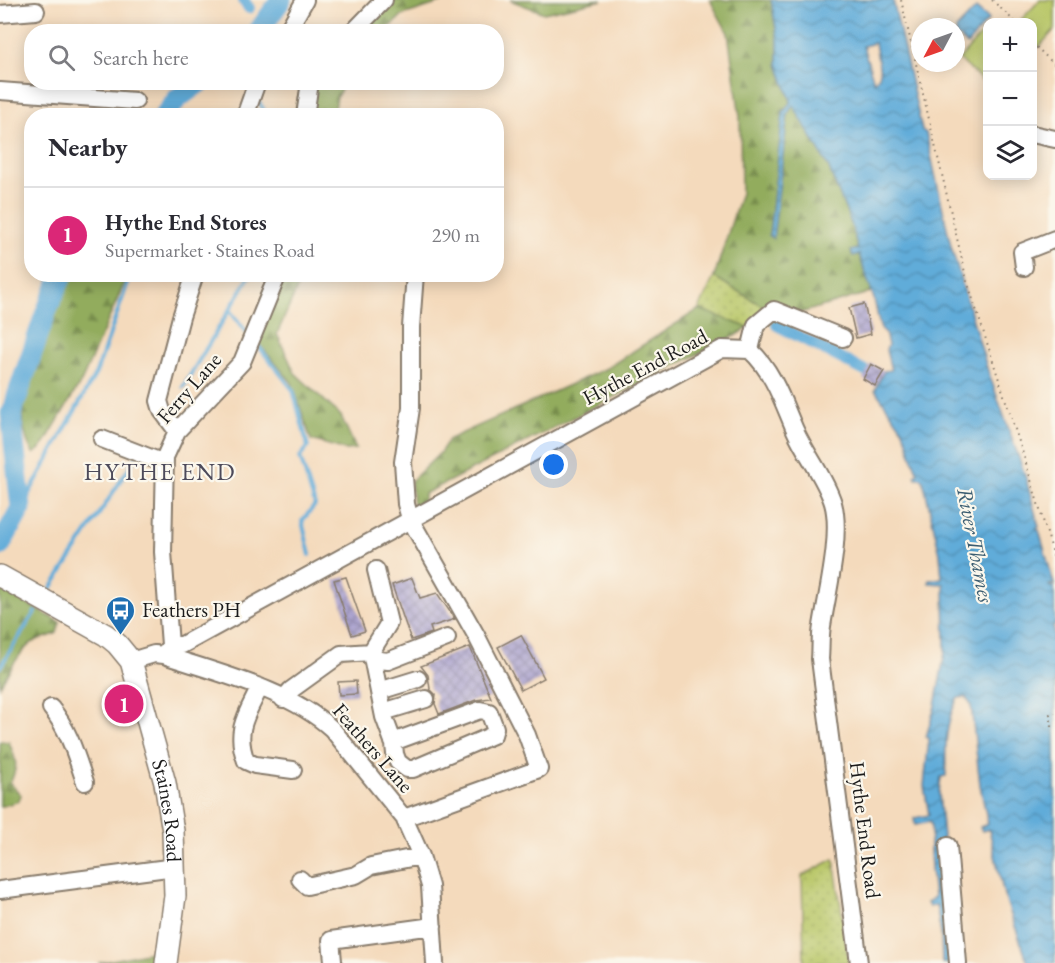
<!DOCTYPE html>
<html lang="en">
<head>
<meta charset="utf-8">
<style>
	body { margin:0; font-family:"EB Garamond",serif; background:#f2f2f3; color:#2b2b33 }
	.controls { position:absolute; right:18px; top:18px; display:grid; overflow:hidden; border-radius:12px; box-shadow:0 3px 15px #0003 }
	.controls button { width:54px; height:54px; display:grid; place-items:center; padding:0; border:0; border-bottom:2px solid #e1e1e2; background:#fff; color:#2b2b33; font:30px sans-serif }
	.compass { position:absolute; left:911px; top:18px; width:54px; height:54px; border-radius:50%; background:#fff; box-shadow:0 3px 15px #0003; rotate:229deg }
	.you { position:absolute; left:554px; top:465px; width:21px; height:21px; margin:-15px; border:4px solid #fff; border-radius:50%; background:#1a73e8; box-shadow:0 0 0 9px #1a73e833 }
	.badge { display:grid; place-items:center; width:39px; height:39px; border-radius:50%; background:#db2777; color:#fff; font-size:20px; font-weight:700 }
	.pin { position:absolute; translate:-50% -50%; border:3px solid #fff; box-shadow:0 2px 6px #0006 }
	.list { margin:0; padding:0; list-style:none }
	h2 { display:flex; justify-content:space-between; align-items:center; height:78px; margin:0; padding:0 24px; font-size:26px }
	h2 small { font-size:20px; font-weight:400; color:#7c7c81 }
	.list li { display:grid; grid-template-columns:39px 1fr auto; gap:18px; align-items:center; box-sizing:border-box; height:96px; padding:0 24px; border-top:2px solid #e1e1e2 }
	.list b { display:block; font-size:22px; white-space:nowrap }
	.list p { margin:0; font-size:20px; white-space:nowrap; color:#7c7c81 }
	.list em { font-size:20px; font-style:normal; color:#7c7c81 }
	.icon { flex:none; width:33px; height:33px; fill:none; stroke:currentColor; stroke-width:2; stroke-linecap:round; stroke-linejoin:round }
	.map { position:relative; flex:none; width:1055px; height:963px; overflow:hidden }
	.search { position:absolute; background:#fff; box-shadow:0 3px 15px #0003; left:24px; top:24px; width:480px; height:66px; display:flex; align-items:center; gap:15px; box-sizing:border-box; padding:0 21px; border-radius:24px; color:#7c7c81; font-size:22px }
	.panel { position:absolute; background:#fff; box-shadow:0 3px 15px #0003; left:24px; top:108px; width:480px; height:174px; border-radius:24px }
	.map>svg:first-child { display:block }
	.grass { fill:url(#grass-dots); stroke:#6a7242; stroke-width:1.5 }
	.forest { fill:url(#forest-firs); stroke:#57643c; stroke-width:1.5 }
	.garden { fill:#b9c769; stroke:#6a7242; stroke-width:1.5 }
	.water { fill:url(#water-waves); stroke:#3e647a; stroke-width:1.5; fill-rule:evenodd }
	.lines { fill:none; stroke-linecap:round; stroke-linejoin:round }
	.stream { stroke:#60acd9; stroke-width:4 }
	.canal { stroke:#60acd9; stroke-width:12 }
	.river { stroke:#60acd9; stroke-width:21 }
	.building { fill:url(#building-cross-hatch) }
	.minor-casing { stroke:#887b6c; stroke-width:20 }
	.major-casing { stroke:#887b6c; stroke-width:24 }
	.path { stroke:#887b6c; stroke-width:2; stroke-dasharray:1.5 4.5; stroke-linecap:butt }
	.minor { stroke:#fff; stroke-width:16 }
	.major { stroke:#fff; stroke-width:21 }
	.labels { text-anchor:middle; stroke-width:4.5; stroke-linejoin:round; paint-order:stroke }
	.street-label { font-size:21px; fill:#1c1c1c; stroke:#fbf7ec }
	.poi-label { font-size:21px; fill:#1c1c1c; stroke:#fbf7ec; text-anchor:start }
	.water-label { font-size:22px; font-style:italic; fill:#3b5d71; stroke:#fbf7ec }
	.quarter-label { font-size:24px; letter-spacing:1.5px; fill:#4d4a5a; stroke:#fbf7ec }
</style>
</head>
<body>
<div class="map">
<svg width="1055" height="963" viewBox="0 0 1055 963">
	<defs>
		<pattern id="grass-dots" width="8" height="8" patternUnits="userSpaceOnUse" patternTransform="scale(1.5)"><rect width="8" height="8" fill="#b9c769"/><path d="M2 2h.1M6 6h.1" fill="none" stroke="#9eaa5a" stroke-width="1.8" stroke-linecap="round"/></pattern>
		<pattern id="forest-firs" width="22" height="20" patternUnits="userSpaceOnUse" patternTransform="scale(1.5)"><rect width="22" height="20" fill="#92ac5d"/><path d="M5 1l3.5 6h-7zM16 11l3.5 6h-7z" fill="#768b4c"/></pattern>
		<pattern id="water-waves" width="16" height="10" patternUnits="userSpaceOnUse" patternTransform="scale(1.5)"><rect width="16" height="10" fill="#60acd9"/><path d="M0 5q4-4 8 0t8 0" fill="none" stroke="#4e8baf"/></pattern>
		<pattern id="building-cross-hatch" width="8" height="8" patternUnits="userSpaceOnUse" patternTransform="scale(1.5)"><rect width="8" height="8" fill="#a9a0cd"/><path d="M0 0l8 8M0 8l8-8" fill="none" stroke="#8982a6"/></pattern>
	</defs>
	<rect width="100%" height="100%" fill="#fbf7ec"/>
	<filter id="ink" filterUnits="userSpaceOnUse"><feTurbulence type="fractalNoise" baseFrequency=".0167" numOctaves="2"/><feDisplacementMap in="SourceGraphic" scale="12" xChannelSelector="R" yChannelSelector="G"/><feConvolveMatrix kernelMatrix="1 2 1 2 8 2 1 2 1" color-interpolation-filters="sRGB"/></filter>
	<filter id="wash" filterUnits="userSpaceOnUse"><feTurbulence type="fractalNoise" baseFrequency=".008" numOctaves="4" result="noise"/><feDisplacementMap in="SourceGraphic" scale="24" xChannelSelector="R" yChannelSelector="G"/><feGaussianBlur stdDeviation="1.35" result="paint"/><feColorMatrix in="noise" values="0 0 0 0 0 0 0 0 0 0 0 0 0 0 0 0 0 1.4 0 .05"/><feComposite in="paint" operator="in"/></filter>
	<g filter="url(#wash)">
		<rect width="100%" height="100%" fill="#f4dabc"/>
		<path class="grass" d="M714,277l69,41 -34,10 -50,-19z
			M834,859l15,104h-45l-2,-87z"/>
		<path class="forest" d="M387,0h62l-46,15 -18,16 -31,1z
			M510,0h92l-58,13z
			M710,0h61l7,40v24l13,37 -8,12 -4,60 9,-59 5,-9 35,61 23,57 7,26 -7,2 1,4 7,-1 13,38 -89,26 -69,-41 27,-84 -1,-76 -12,-84z
			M307,83h38l-8,13 -3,19 -40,1 7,-27z
			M69,274l59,1 -46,105 -39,66 -9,8c-13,-17 -15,-56 -10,-77l39,-94z
			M274,275h29l-26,59 18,39 46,43 15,33 -10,1 -35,-10 -19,-57 -40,-47z
			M699,309l50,19 -325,166v11l-11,2 -2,-26 29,-28 9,-14 158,-71z
			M0,589l60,33 -3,11c-7,4 -16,5 -22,8 -13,6 -27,32 -35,45z
			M0,741l9,1c7,18 10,23 1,41l11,12 -2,6 -19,6z
			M151,952l-1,11h-52z"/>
		<path class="garden" d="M1040,0h15v29l-16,18 -6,-6 -1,-19h-13z
			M987,28v57l-28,-26z"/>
		<path class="water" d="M771,0h122l29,130 4,3 25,113 37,125 37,104 14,52 -3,2 3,1 15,54 -5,1 1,2 4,-1 1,40 -2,1 2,26v310h-27l-24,-68 -15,-66 -7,2 -2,-4 8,-3 -8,-39 -9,-80 -5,-8 -8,1c-13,22 -13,53 -12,78l-5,1 -2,16 4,44 -2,3 5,18 8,105h-12l-1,-29 -5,-29 -7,2 -2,-4 7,-6c-2,-17 -4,-34 -4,-52 0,-8 3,-15 0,-23l-15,3 -1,-7 15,-3 -5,-29 5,-48 -3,-1 9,-31 10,-54 -1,-68 -15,-1v-3l13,-2 -2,-24 -17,-74 -2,-2h-5l-1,-3 3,-2c-5,-10 -7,-19 -10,-29 -1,-6 -4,-8 -5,-14l-28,-40 9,-19 7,-1 -5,-20 2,-5 -3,-12 -5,-6 -6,-28 -15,-45 -6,2 -2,-5 7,-2 -7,-26 -23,-57 -35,-61 -5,9 -15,125 -4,-4 14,-122 8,-12 -13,-37v-24zM875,43l5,29 -1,4 -5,6 -11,-36z
			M976,8l13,11 -22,26 -11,-10v-6z"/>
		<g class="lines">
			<path class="stream" d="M256,97l8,13 -1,6
				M230,311l17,22
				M256,343l37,47 15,57 -8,10 15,48 -13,16 8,34
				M183,387l68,-113
				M21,508l75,-135 35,-99
				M50,590l86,-133
				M0,667l35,-55"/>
			<path class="canal" d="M243,0l6,8
				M777,325l88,46"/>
			<path class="river" d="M258,32l23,-32
				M164,116l14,-18 22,-16
				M0,546l21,-38 -10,-94 36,-105 16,-35"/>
		</g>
		<g id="blocks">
			<path class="building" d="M864,304l7,30 -15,4 -7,-30z
				M871,364l13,7 -9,15 -12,-7z
				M346,577l19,54 -13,4 -18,-55z
				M412,578l8,20 17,-5 18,26 -25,8 2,6 -21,7 -19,-55z
				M521,635l23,43 -23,12 -23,-43z
				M470,647l21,51 -15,2 -37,14 -4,-10 1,-9 -6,-6 -2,-14 -7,-9z
				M356,681l1,13 -18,1 -1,-13z"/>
		</g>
	</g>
	<g filter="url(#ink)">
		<use href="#blocks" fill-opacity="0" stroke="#887b6c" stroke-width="1.5"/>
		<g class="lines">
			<defs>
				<path id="minor" d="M0,14l36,-3
					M287,32l18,-32
					M353,32l31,-32
					M0,91l135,10
					M245,116l12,-34
					M305,116l5,-34
					M1032,134l23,5
					M1024,267l-2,-15 33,-13
					M750,350l6,-25 18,-15 69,28
					M177,431l-15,-20 -3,-10 22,-84 14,-43
					M102,439l62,24
					M170,645l-7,-93 2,-95 12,-26 65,-69 36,-88
					M371,652l18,-29 -13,-53
					M164,655l6,-10h12l540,-296 28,1c23,21 33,52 45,80 11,25 30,47 38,73 9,31 -6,91 -11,123 -2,11 -1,22 -2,33l39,304
					M372,659l16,2 59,-23
					M131,661l23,-7 10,1c53,18 126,35 168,74l72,89 17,38 9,30 5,77
					M260,687c-13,27 -26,43 -14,74l9,4 38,5
					M379,691l39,-12
					M283,699l8,-9 50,-36 30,-2 13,65 10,27 1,10 3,8 9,7h6l80,-34 2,-7 -6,-16 -9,-2 -87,32
					M51,708c18,22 25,47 34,74
					M383,712l43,-13
					M404,818l135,-49 -12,-34 -51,-100 -66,-116 -4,-15 -3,-42 8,-54v-81l4,-53
					M948,846l10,117
					M300,879l7,7 49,-11 15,-9 50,-10
					M0,890l175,-23
					M333,961l-2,-21 102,-14"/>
				<g id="major">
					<path id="s1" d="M0,576l106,59 11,9 14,17 34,122 8,48 2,65 -9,67"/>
				</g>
			</defs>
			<use href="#minor" class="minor-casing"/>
			<use href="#major" class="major-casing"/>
			<path class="path" d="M901,0l66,281 58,179 27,90 3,17
				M992,0l23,22
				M1032,43l22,21 1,-2
				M1052,727l-2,-13 5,-1"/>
			<use href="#minor" class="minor"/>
			<use href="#major" class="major"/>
		</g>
	</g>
	<defs>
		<symbol id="bus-pin" viewBox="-11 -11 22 30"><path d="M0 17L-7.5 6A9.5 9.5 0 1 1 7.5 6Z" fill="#1f6fb2" stroke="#fbf7ec"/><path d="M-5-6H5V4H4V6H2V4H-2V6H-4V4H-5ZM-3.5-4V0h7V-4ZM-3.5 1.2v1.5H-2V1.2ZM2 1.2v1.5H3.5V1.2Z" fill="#fff"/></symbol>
	</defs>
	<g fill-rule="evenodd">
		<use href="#bus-pin" x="104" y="594" width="33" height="45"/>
	</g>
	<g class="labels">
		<g class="street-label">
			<text transform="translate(645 367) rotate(-28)" y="7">Hythe End Road</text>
			<text transform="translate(189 388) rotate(-49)" y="7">Ferry Lane</text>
			<text transform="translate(373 748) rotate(49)" y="7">Feathers Lane</text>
			<text dy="7" stroke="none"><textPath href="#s1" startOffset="312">Staines Road</textPath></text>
			<text transform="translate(865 830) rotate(83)" y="7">Hythe End Road</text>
		</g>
		<g class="poi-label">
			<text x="142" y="617">Feathers PH</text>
		</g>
		<g class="water-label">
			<text transform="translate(976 545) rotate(79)" y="8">River Thames</text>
		</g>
		<g class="quarter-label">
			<text x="160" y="480">HYTHE END</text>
		</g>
	</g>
</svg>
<div class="controls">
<button>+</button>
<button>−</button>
<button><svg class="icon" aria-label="layers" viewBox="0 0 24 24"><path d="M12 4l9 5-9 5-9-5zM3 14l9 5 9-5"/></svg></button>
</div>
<svg class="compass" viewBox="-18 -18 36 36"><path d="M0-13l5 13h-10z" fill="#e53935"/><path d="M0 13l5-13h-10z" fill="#7c7c81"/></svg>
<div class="you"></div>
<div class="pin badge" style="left:124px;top:704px">1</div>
<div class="search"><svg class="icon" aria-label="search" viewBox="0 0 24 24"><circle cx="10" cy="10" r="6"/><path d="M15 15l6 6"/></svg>Search here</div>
<section class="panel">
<h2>Nearby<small></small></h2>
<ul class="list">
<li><span class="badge">1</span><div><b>Hythe End Stores</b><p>Supermarket · Staines Road</p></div><em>290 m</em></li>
</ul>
</section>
</div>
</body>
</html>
